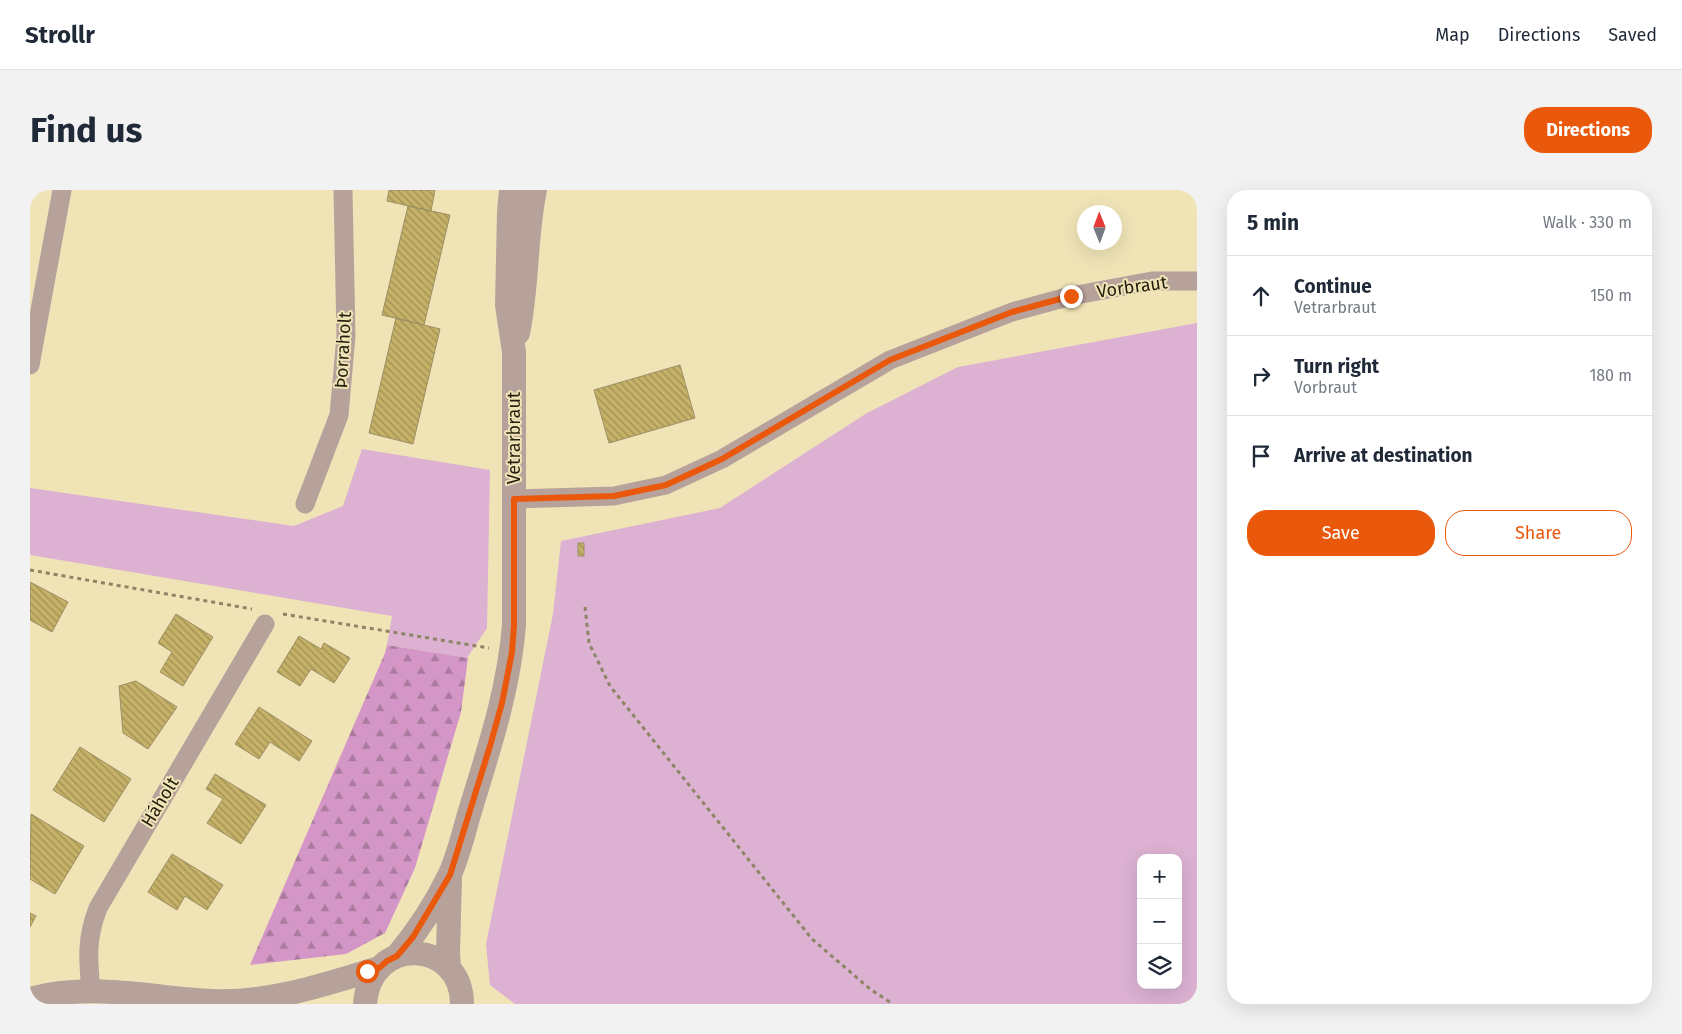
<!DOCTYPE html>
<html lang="en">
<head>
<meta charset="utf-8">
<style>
	body { margin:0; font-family:"Fira Sans",sans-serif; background:#f2f2f3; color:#1f2937 }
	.controls { position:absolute; right:15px; bottom:15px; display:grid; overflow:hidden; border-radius:10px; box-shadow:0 5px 20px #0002 }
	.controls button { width:45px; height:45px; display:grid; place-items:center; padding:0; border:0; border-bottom:1px solid #e0e1e3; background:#fff; color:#1f2937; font:25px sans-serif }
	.compass { position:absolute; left:1047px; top:15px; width:45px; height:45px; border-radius:50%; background:#fff; box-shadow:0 5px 20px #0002; rotate:359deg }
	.stop { position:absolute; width:15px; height:15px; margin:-11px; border:4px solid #ea580c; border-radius:50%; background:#fff }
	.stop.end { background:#ea580c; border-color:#fff; box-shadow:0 1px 5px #0008 }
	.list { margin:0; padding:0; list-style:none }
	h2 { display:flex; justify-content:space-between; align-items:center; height:65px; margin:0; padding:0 20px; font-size:21px }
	h2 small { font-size:16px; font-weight:400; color:#747a83 }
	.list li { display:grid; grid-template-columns:32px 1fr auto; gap:15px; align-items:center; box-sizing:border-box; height:80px; padding:0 20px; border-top:1px solid #e0e1e3 }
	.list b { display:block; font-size:19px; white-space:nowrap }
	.list p { margin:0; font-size:16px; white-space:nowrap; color:#747a83 }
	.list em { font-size:16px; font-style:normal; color:#747a83 }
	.actions { display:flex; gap:10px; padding:15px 20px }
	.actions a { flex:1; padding:11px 0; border:1px solid #ea580c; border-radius:20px; text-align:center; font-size:18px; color:#ea580c }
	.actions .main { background:#ea580c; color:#fff }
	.icon { flex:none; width:28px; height:28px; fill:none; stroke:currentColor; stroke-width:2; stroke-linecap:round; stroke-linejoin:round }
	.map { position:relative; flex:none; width:1167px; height:814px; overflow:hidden; border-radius:20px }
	header { display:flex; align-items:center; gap:30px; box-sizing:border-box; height:70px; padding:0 25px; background:#fff; border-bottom:1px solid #e0e1e3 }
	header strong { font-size:24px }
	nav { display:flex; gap:28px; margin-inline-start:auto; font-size:18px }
	.intro { display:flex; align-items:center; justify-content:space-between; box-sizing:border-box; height:120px; padding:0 30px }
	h1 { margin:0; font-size:35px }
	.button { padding:12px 22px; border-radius:20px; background:#ea580c; color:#fff; font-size:18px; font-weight:700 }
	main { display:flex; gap:30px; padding:0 30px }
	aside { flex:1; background:#fff; border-radius:20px; box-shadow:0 5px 20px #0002 }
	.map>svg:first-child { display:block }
	.green { fill:#dcb1d2; fill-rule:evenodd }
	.forest { fill:url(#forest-firs) }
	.building { fill:url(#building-back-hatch); stroke:#9b8f65 }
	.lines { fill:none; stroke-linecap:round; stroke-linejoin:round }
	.path { stroke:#8c8464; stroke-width:3; stroke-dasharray:4 4; stroke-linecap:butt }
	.minor { stroke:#b7a19b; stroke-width:19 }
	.tertiary { stroke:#b7a19b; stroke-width:24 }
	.route { stroke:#ea580c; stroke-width:6 }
	.labels { text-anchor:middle; stroke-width:4; stroke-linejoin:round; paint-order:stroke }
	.street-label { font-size:18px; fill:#231e0d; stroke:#f0e4b7 }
</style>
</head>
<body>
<header>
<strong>Strollr</strong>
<nav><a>Map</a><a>Directions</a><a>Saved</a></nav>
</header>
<div class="intro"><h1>Find us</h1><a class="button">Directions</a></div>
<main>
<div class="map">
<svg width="1167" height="814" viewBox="0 0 1167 814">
	<defs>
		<pattern id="forest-firs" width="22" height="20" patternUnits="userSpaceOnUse" patternTransform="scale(1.25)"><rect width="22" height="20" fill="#d396c6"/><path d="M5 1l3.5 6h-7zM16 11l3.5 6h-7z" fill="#ab7a9f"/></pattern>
		<pattern id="building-back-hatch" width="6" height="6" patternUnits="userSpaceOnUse" patternTransform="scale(1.25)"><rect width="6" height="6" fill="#c5b167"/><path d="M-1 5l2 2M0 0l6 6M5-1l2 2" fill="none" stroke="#a08f53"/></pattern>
	</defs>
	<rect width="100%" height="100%" fill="#f0e4b7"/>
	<path class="green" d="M1167,133v681h-682l-25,-19 -4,-41 67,-330 8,-73 159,-33 147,-95 91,-46zM1111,668h37v127h-37z
		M332,259l128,21 -3,158 -20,30 -80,-13 5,-29 -362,-61v-67l264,38 49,-20z"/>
	<path class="forest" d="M357,455l81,13 -7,54 -46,156 -30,65 -39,21 -96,11 135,-312z"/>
	<path class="building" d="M359,0h46l-4,21 -44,-10z
		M378,16l42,9 -26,110 -42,-10z
		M366,128l44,11 -27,115 -44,-11z
		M650,175l15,53 -86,25 -15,-53z
		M548,353h6v13h-6z
		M0,392l38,20 -16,30 -22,-12z
		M146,424l37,23 -30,49 -23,-14 12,-20 -14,-9z
		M269,446l22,13 3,-6 26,15 -16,25 -23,-14 -11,17 -23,-14z
		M106,491l41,26 -29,42 -25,-16 -4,-47z
		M229,517l53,34 -13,20 -29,-19 -11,17 -24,-15z
		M50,557l51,32 -27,43 -51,-32z
		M185,584l51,31 -25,39 -34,-21 16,-24 -17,-10z
		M1,624l53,32 -29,48 -25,-15z
		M142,664l51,31 -16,25 -22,-14 -8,14 -29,-18z
		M0,723l6,3 -6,11z"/>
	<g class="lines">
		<path class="path" d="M0,380l222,39
			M555,417l4,36 21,43 202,253 58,50 23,15
			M253,424l206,34"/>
		<path class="minor" d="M0,175l32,-175
			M484,309l100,-3 52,-11 56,-26 168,-99 122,-48 59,-16 81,-15h45
			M275,314l34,-89 7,-79 -3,-146
			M61,801c-3,-32 -5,-52 7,-83l167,-284"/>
		<path class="tertiary" d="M488,143c10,-47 7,-96 17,-143
			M367,766c20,-24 38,-51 52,-80 9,-18 15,-45 21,-65 19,-62 39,-122 44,-186v-273l-7,-47 2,-93 2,-22
			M419,778l-1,-15 2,-74
			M0,809c61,-17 121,-1 182,2 56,3 114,-17 167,-33
			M335,814c5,-70 97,-65 97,0"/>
	</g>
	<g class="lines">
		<path class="route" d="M337,781l12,-3 8,-7 10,-5 16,-19 37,-62 40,-129 12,-43 10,-51 2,-27v-126l100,-3 52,-11 56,-26 168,-99 122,-48 59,-16"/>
	</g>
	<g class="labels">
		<g class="street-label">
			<text transform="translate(1102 97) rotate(-8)" y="6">Vorbraut</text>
			<text transform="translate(313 160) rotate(-87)" y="6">Þorraholt</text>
			<text transform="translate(484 248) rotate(-90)" y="6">Vetrarbraut</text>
			<text transform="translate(130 612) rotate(-59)" y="6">Háholt</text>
		</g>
	</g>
</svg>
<div class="controls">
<button>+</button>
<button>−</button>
<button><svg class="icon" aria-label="layers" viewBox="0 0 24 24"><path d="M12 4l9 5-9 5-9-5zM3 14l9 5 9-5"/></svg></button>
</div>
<svg class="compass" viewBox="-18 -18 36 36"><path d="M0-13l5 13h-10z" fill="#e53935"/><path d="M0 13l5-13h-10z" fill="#747a83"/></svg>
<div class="stop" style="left:337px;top:781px"></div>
<div class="stop end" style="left:1041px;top:106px"></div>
</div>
<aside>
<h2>5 min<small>Walk · 330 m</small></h2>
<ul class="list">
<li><svg class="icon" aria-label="ahead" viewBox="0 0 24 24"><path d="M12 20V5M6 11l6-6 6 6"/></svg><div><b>Continue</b><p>Vetrarbraut</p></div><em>150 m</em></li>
<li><svg class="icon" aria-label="right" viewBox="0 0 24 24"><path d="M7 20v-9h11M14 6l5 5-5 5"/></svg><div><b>Turn right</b><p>Vorbraut</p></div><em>180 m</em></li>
<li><svg class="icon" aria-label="arrive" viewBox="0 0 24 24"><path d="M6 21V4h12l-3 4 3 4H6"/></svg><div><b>Arrive at destination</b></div></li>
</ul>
<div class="actions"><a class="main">Save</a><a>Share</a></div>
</aside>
</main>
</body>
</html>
